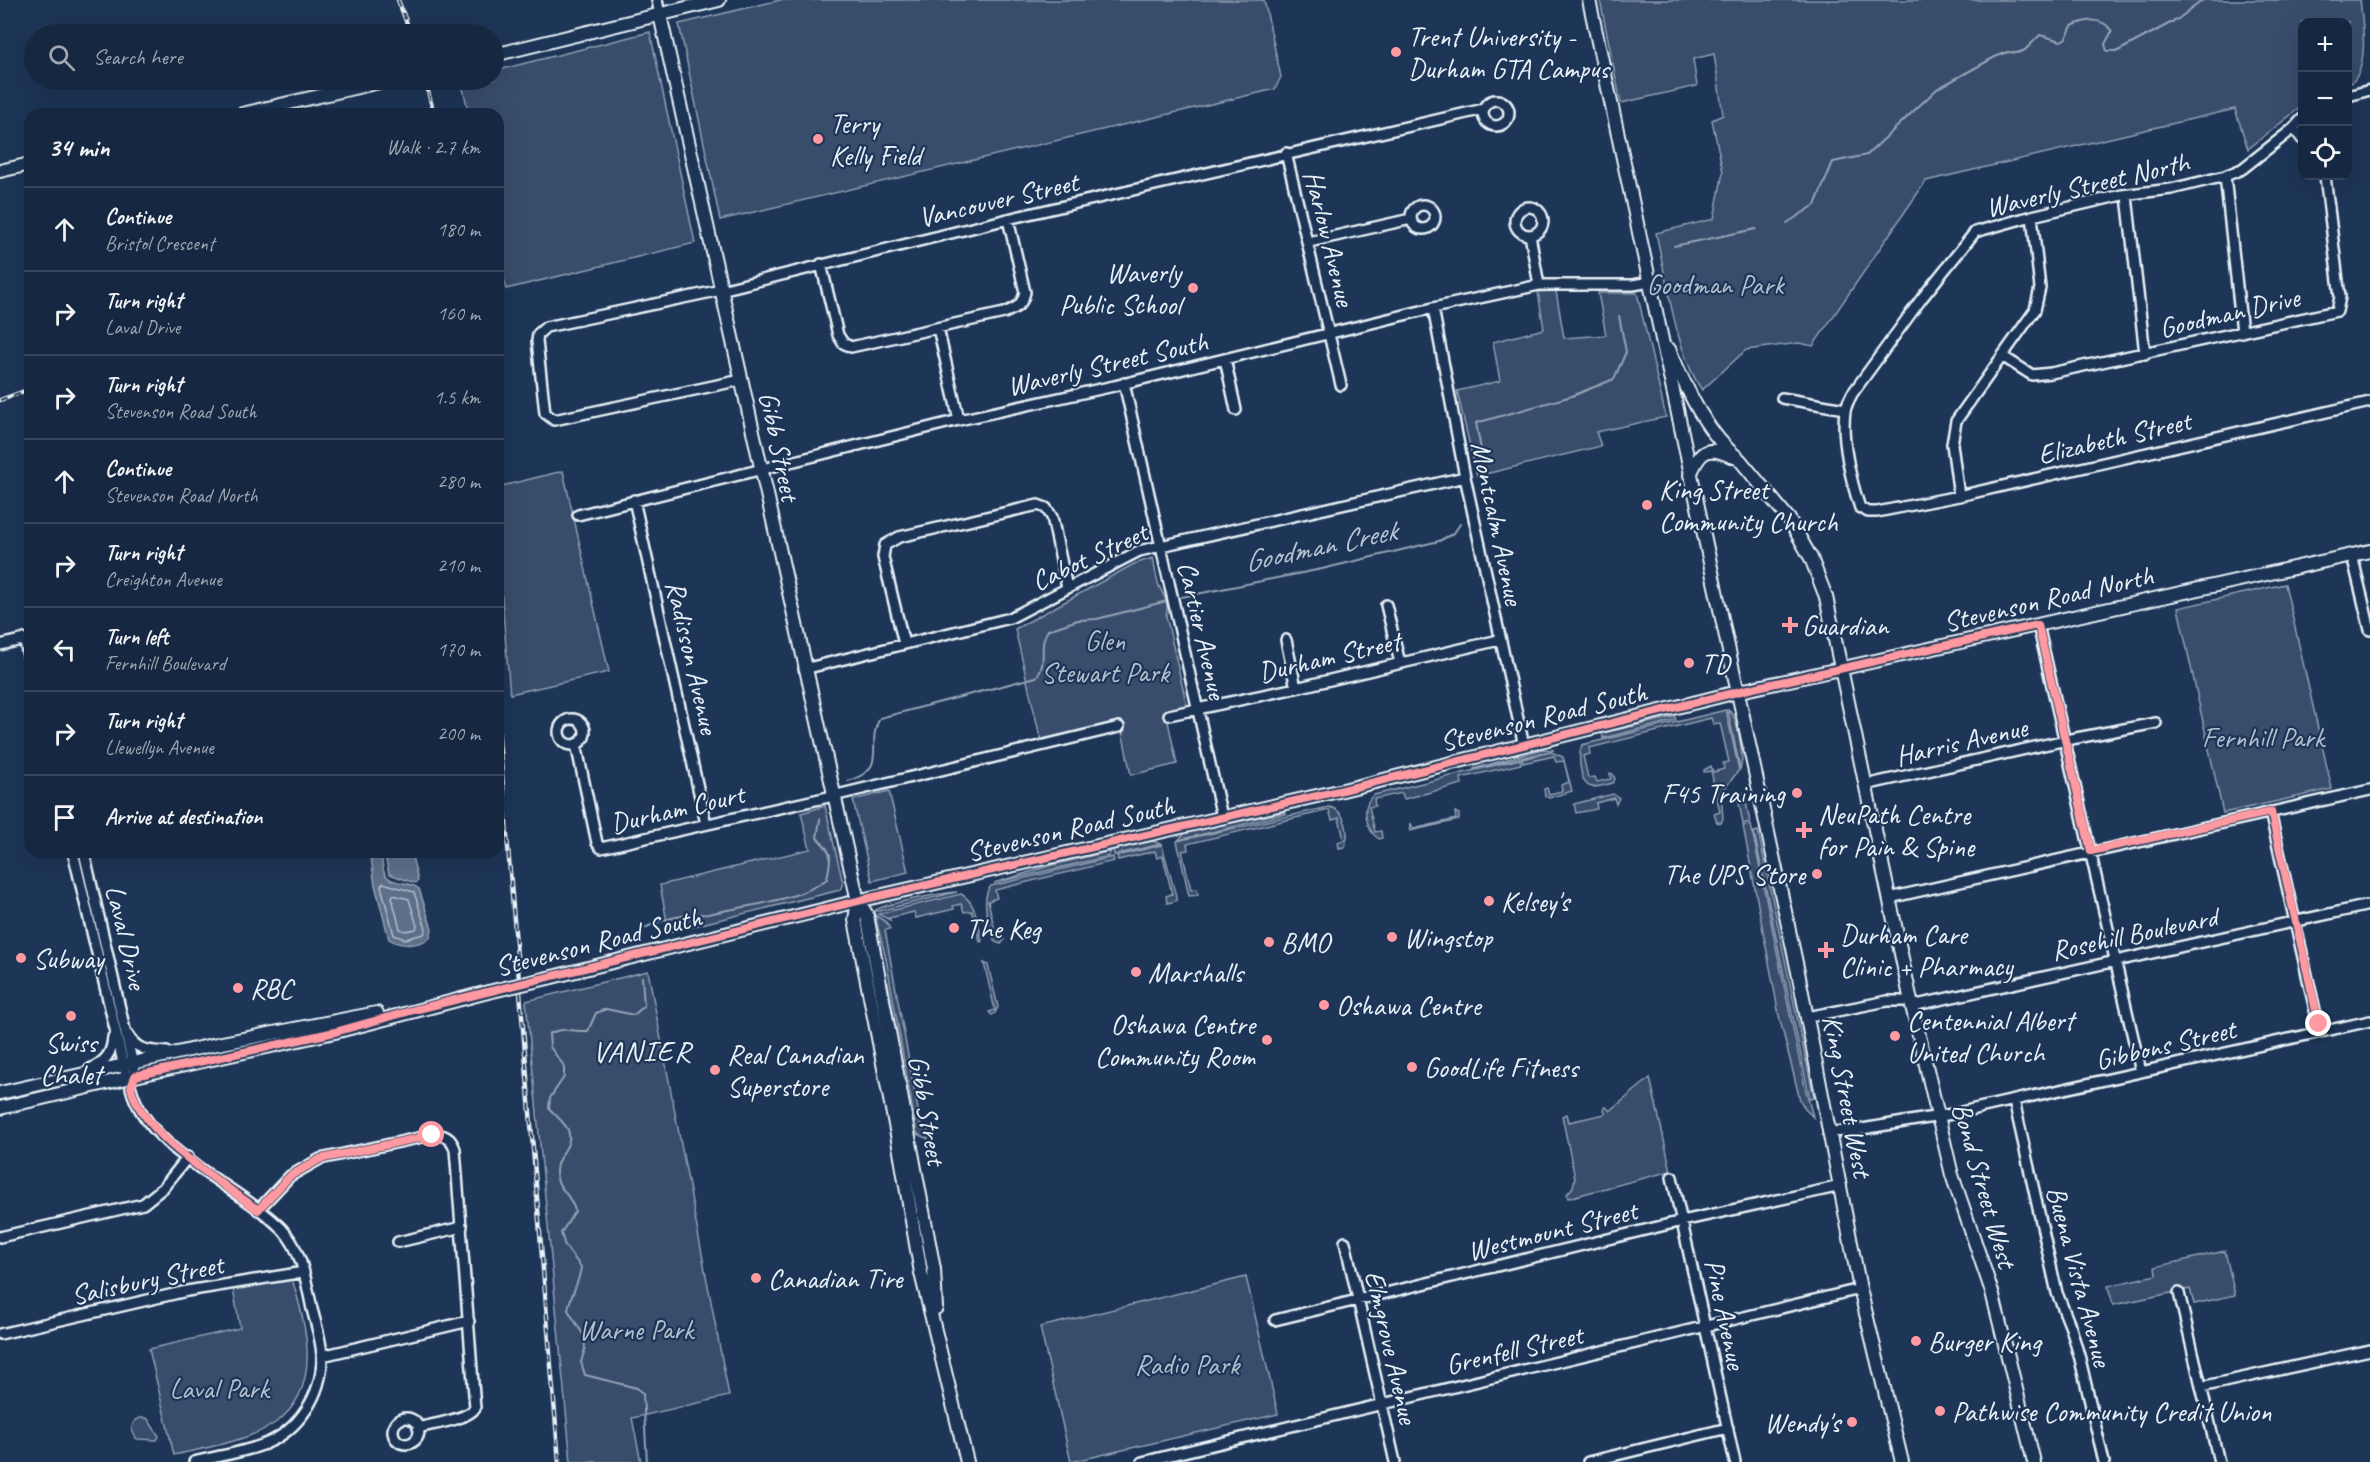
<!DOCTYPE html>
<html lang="en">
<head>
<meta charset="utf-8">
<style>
	body { margin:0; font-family:Caveat,sans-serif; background:#1f3048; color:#f1f3f6 }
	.controls { position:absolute; right:18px; top:18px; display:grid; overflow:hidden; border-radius:12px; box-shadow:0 6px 24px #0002 }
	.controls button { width:54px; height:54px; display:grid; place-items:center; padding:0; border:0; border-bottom:2px solid #35445a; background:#162841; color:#f1f3f6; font:30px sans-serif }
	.stop { position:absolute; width:18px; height:18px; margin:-14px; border:4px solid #ff9aa2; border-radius:50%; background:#fff }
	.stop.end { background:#ff9aa2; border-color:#fff; box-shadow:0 2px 6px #0008 }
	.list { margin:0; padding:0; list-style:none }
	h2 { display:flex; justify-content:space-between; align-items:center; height:78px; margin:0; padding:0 24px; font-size:26px }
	h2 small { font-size:20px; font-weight:400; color:#9ea6b1 }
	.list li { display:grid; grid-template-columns:39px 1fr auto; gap:18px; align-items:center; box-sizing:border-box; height:84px; padding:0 24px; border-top:2px solid #35445a }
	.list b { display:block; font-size:22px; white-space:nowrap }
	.list p { margin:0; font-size:20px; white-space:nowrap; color:#9ea6b1 }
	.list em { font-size:20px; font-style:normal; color:#9ea6b1 }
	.icon { flex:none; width:33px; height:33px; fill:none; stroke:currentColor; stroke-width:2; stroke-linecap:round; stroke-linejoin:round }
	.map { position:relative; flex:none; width:2370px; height:1462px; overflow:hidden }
	.search { position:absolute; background:#162841; box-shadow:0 6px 24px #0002; left:24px; top:24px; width:480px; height:66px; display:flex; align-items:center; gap:15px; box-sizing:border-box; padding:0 21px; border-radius:33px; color:#9ea6b1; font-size:22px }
	.panel { position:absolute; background:#162841; box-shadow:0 6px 24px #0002; left:24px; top:108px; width:480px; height:750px; border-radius:18px }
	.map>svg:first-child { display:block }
	.green { fill:#374d6c; stroke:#909fb2; stroke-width:1.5 }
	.water { fill:#5d7089; stroke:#95a4b5; stroke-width:1.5 }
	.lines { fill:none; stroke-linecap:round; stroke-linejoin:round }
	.shore { stroke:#b0bdcc; stroke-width:1.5 }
	.stream { stroke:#95a4b5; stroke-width:2 }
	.minor-casing { stroke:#e8f1f8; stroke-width:14 }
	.major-casing { stroke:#e8f1f8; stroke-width:16 }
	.minor { stroke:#1d3557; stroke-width:9 }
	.major { stroke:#1d3557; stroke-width:12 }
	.rail-casing { stroke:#e8f1f8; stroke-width:4.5 }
	.rail { stroke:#1d3557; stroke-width:2; stroke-dasharray:7; stroke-linecap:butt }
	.major-bridge-casing { stroke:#e8f1f8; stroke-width:16; stroke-linecap:butt }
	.major-bridge { stroke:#1d3557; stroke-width:12 }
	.route { stroke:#ff9aa2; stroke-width:8 }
	.poi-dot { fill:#ff9aa2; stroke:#1d3557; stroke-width:2 }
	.labels { text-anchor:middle; stroke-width:4.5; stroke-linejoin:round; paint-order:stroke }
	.poi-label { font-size:28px; fill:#e8f1f8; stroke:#1d3557; text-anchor:start }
	.street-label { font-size:28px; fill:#e8f1f8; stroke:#1d3557 }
	.park-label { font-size:28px; fill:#b3c0ce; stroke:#1d3557 }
	.water-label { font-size:30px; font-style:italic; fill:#b7c4d1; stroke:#1d3557 }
	.neighbourhood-label { font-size:30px; letter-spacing:1.5px; fill:#e8f1f8; stroke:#1d3557 }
</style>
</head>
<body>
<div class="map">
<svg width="2370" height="1462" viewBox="0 0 2370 1462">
	<rect width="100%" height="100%" fill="#1d3557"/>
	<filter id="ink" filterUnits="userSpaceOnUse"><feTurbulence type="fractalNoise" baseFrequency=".0167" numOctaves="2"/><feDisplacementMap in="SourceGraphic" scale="12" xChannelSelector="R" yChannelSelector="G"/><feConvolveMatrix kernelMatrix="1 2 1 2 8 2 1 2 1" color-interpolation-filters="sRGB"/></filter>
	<g filter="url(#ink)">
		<path class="green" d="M780,0h484l17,77 -6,12 -555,131 -41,-196z
			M1600,0h760c3,23 10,74 -12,85v-63h-46v84l-54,43 -13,-40 -309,72 -113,165 -14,-3 -53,7 -44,40c-27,-39 -35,-110 -46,-157l58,-14 9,-47 -11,-52 11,-5 -9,-61 -21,5 4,27 -76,17z
			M650,32l45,211 -189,46 -8,-38v-137h-29l-8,-34h33v-9z
			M1556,291l8,47 42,-3 -8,-42h39l29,124 -70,15 5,14 -124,30 -20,-85 43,-10 -7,-39 51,-13 -6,-37z
			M563,471l46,201 -99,22 -12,-141v-66z
			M1153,558c2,9 3,22 7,30 5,10 9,15 6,28l21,90 -21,6 11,52 -46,11 -11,-54 -79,20 -26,-112 119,-65z
			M2285,584l47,205 -109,24 -45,-205z
			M1726,710l13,60 -18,23 2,25 -2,5 -4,-1 -3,-8 6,-2 -9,-41 -7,1v-2l7,-4 2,6 11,-3 -1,-6 6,-1 -9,-39 -7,1 -2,-6 -122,30 1,6 -7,2 5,22 7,-1 2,5 14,-3 -1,-6 3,1 2,5 -2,4c-7,2 -18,6 -24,3 -10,-5 -11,-33 -7,-41z
			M1728,710c9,4 17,49 12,59z
			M1675,717l1,3 -73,18 -1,-5z
			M1543,749l11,1 -81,19z
			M1551,752l12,5 9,34 -23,7 -4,-2 -1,-7 3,-1 2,6 13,-3 -1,-6 8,-3 -5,-21 -8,1 -2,-6 -31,7 -1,-4z
			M1520,759l1,5 -60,14 1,6 -58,15 -2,-6 -28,6 1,7 -6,1 6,25 6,-1 1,7 -3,1c-12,-8 -20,-33 -5,-44z
			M889,791l19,81 -36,9 -19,-81z
			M1744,793l6,29 -7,2 -5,-26z
			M1613,794l6,4 -3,6 -2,-6 -18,5 1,6 -21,4 -2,-9z
			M825,806l18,77 -3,7 -171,42 -9,-47 150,-36 -9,-36z
			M1329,807c17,3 22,29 15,40l-5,1 -1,-6 6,-2 -5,-22 -7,2 -3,-10 -142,34 1,6 -6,1 9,39 6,-1 1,6 -9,1 -12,-55z
			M1286,812v2l-108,26 9,-8z
			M1455,812l4,2v6l-49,11 1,-8 2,6 43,-10z
			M1751,825l54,262 8,30 -8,-8 -5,-9 -20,-80 -37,-194z
			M1758,831l56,267 -4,1 -56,-267z
			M1152,841l9,3 -47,11 -1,-5z
			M1162,845l14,51v5l-9,2 -1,-7 6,-2 -9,-38 -6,2 -2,-7 -37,9 -1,-4z
			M1111,851l-2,5 -115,27 55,-17z
			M1113,857l1,4 -119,29 2,8 -9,3 9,38 6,-2 1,3 -3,4 -6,-2c-5,-14 -16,-43 -4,-56z
			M957,892l-78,19h-4c5,-7 69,-18 82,-19z
			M961,894c16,9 17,30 21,47l-2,1 -8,-31 -8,1 -3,-8 -8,2 1,3 -38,9 -2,-6 -25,6 1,2 -12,-6z
			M875,915l11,7 4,7 -5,1 36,196 7,1v12l-11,-5 -31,-175z
			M984,963l4,2 10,42 -3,6 -3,2 -3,-3 6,-2z
			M648,971l81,425 -97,22 9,44h-70l-45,-461z
			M885,983h3l27,152z
			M1650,1078l21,93 -103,27 -1,-4 6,-7 2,-9 -13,-62 5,-2 2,8 36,-8 -1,-6 2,-1 4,4z
			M2225,1251l10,44 -41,9 -4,-15 -77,16 -5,-19 48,-11 -1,-8z
			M1246,1277l32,137 -207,48 -31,-135z
			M292,1279c15,47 31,111 -17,144 -27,18 -70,25 -101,32l-25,-106 91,-21 -7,-40z
			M140,1418h7l12,18 -2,4 -20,-1c-7,-8 -7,-17 3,-21z"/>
		<path class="water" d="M370,852h10c2,6 2,14 4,20 5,14 27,8 35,17l13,40 -2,9c-12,8 -29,9 -41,1l-14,-54z
			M384,852h27l7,29 -3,2 -26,-9z"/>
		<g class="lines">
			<path class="shore" d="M383,883l31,9 12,37 -2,5 -19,5 -11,-4 -13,-49z
				M393,895l16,4 8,27 -1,3 -11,2 -5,-2 -8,-31z"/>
			<path class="stream" d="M1787,223l28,-18 18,-43 34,-7 70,-66 58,-32 13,-5 9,1 8,-3 15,-15 21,6 5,-3 6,-12c14,-6 29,-10 40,5l-7,13 2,7h11l60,-32 25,-19
				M1674,246l82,-17
				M1482,455l-6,-32 96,-27 42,-17 12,-27 -7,-36
				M1182,597l140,-28 117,-28 15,-8 6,-9
				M848,781c43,-13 16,-36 32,-63l156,-41c13,-13 1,-32 12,-47l30,-10 19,-1 70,-18
				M645,928c19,-10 41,-14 63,-14 36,-8 91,-13 119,-35 4,-22 7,-26 -10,-41l3,-19
				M642,977l2,29 -10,9 -28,-6 -10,4 -8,18c-16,1 -24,-5 -39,3l1,13 14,19v11l-14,21 -1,10c5,6 16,15 19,22 7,20 -17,25 -11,49 3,11 14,16 18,32l-14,22 4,13 16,21c-2,18 -10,25 -13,43l16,26 1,13 -4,13 4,13 52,13 6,6 4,68"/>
			<defs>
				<path id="minor" d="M657,0l3,15
					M2348,96l22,-6
					M1483 113a13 13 0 1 1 26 0a13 13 0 1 1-26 0Z
					M2302,119l-8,9 -52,41 -17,7 -54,13 -49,6 -90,21 -57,16 -53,66 -70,96c-2,5 -6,11 -7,17 -4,28 6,70 15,97l8,4h9l82,-16 411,-94
					M2294,128l8,11
					M1286,153l55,232
					M2225,176l17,156
					M2127,196l18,158
					M1411 217a12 12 0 1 1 24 0a12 12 0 1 1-24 0Z
					M1515 221a14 14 0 1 1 28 0a14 14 0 1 1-28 0Z
					M1530,235l9,50
					M1309,242l102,-23
					M821,264l17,71 5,8 8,4 153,-34c12,-5 18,-7 21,-21l-17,-73
					M1433,308l32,169 59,269
					M938,328l21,92
					M2002,356l30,19 19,-2 286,-62 3,-14 -15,-121
					M1225,359l11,51
					M741,380l-187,40 -9,-7 -8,-72 1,-7 8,-7 175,-37 295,-73 468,-108
					M1124,383l98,434
					M1782,398l63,11
					M1959,496l-7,-52 4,-23 79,-111 5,-22 -8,-72
					M634,500l72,324
					M578,515l381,-95 155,-34 319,-78 106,-23h94l17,-3
					M2352,555l18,75
					M1386,605l14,58
					M2038,625l103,447
					M24,639l6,24
					M1286,640l10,48
					M904,644l-21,-87 2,-12 14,-8 139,-32 8,3 6,9 15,71
					M0,645l30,-7
					M804,669l206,-51 129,-67 326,-74
					M1169,715l127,-27 203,-48
					M559 732a13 13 0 1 1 26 0a13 13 0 1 1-26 0Z
					M576,744l21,99 4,5 232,-52 286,-69
					M1865,785l201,-45 90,-17
					M2270,812l50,220
					M73,852l52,219
					M84,852l50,217
					M1889,898l481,-108
					M1912,1006l453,-100
					M1807,1017l80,-16h24
					M128,1035c8,16 23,16 39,17
					M90,1069c15,-7 22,-15 23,-32
					M131,1088c16,63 107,97 151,141 20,21 24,52 30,80 4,16 10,33 10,49 0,37 -23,72 -57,86 -23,9 -48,12 -71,18
					M2014,1101l43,192 14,35 9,31 24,103
					M1828,1132l22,-1 102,-17 418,-93
					M1672,1177l63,285
					M258,1210l32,-34 30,-17 112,-24c12,-1 19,2 23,14l20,259c-8,12 -43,16 -57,20
					M0,1237l143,-33 20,-16 25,-31
					M398,1242l64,-15
					M1345,1242l50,220
					M2179,1293l40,169
					M1275,1320l407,-99 159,-35
					M0,1334l187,-43 117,-19
					M322,1356l147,-35
					M2201,1387l169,-37
					M393 1431a13 13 0 1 1 26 0a13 13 0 1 1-26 0Z
					M1142,1462l718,-173
					M1588,1462l140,-34"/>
				<path id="major" d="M1589,0l209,972 62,317 42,173
					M660,15l195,873 3,13 -3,19 43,220 23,133 46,189
					M494,55l225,-55
					M242,114l146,-34
					M0,171l30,-7
					M1669,349c17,38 36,84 71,111l49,59 22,39 15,39 86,409 40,169 40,117 42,170
					M1690,475c9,-22 16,-31 41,-19
					M858,901l9,14 3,16 64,338 2,39
					M548,978l322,-80 473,-108 406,-101 621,-138
					M0,1093l217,-49 160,-31
					M0,1108l144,-34 191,-42 153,-40"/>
			</defs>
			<use href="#minor" class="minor-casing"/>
			<use href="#major" class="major-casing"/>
			<use href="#minor" class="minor"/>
			<use href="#major" class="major"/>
			<defs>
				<path id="rail" d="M398,0l13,34
					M425,80l9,34
					M0,400l30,-11
					M498,727l61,735"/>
			</defs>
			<use href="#rail" class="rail-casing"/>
			<use href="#rail" class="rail"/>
			<defs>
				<path id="major-bridge" d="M488,992l60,-14"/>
			</defs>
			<use href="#major-bridge" class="major-bridge-casing"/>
			<use href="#major-bridge" class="major-bridge"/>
		</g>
	</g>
	<g class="lines" filter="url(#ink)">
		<path class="route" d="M432,1135l-112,24 -30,17 -32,34c-40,-31 -114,-73 -127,-122l4,-12 9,-2 191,-42 79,-22 456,-112 473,-108 406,-101 289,-64 53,226 180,-39 48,212"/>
	</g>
	<g class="poi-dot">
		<circle cx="1396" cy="52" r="6"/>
		<circle cx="818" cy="139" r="6"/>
		<circle cx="1193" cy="288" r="6"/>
		<circle cx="1647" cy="505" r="6"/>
		<path d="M1787 616h6v6h6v6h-6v6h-6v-6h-6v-6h6z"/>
		<circle cx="1689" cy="663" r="6"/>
		<circle cx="1797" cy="793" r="6"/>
		<path d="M1801 821h6v6h6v6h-6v6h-6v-6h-6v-6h6z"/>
		<circle cx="1817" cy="874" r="6"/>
		<circle cx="1489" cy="901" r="6"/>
		<circle cx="954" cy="928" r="6"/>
		<circle cx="1392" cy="937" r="6"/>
		<circle cx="1269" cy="942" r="6"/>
		<path d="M1823 941h6v6h6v6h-6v6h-6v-6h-6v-6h6z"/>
		<circle cx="21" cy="958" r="6"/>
		<circle cx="1136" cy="972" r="6"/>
		<circle cx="238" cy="988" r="6"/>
		<circle cx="1324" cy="1005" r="6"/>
		<circle cx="71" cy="1016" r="6"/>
		<circle cx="1895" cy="1036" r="6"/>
		<circle cx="1267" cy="1040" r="6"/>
		<circle cx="1412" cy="1067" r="6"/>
		<circle cx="715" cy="1070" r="6"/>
		<circle cx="756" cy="1278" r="6"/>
		<circle cx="1916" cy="1341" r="6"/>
		<circle cx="1940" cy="1411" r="6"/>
		<circle cx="1852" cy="1422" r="6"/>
	</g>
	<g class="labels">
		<g class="poi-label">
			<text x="1408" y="46">Trent University -<tspan x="1408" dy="32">Durham GTA Campus</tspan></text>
			<text x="830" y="133">Terry<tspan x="830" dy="32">Kelly Field</tspan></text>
			<text x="1181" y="282" text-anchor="end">Waverly<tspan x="1181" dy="32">Public School</tspan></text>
			<text x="1659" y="499">King Street<tspan x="1659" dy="32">Community Church</tspan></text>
			<text x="1802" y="635">Guardian</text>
			<text x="1701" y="673">TD</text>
			<text x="1785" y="803" text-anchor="end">F45 Training</text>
			<text x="1818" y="824">NeuPath Centre<tspan x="1818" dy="32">for Pain &amp; Spine</tspan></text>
			<text x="1805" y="884" text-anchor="end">The UPS Store</text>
			<text x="1501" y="911">Kelsey's</text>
			<text x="966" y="938">The Keg</text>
			<text x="1840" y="944">Durham Care<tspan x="1840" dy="32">Clinic + Pharmacy</tspan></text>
			<text x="1404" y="947">Wingstop</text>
			<text x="1281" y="952">BMO</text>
			<text x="33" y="968">Subway</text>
			<text x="1148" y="982">Marshalls</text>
			<text x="250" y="998">RBC</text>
			<text x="1336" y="1015">Oshawa Centre</text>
			<text x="1907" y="1030">Centennial Albert<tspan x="1907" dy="32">United Church</tspan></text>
			<text x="1255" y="1034" text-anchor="end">Oshawa Centre<tspan x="1255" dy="32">Community Room</tspan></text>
			<text x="71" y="1052" text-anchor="middle">Swiss<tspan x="71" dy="32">Chalet</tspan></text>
			<text x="727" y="1064">Real Canadian<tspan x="727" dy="32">Superstore</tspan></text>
			<text x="1424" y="1077">GoodLife Fitness</text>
			<text x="768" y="1288">Canadian Tire</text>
			<text x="1928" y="1351">Burger King</text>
			<text x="1952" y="1421">Pathwise Community Credit Union</text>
			<text x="1840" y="1432" text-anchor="end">Wendy's</text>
		</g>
		<g class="street-label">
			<text transform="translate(2087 184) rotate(-13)" y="10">Waverly Street North</text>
			<text transform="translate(998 199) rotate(-13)" y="10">Vancouver Street</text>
			<text transform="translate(1330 238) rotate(76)" y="10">Harlow Avenue</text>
			<text transform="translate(2229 312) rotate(-13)" y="10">Goodman Drive</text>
			<text transform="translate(1107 363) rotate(-13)" y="10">Waverly Street South</text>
			<text transform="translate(2114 437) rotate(-13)" y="10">Elizabeth Street</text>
			<text transform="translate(780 446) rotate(78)" y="10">Gibb Street</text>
			<text transform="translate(1498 523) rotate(78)" y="10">Montcalm Avenue</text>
			<text transform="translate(1089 556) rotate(-25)" y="10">Cabot Street</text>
			<text transform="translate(2048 598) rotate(-13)" y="10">Stevenson Road North</text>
			<text transform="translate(1203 630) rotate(77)" y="10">Cartier Avenue</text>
			<text transform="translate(1329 656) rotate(-13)" y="10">Durham Street</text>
			<text transform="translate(693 657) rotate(77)" y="10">Radisson Avenue</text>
			<text transform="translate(1543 716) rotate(-14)" y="10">Stevenson Road South</text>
			<text transform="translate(1961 741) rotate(-13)" y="10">Harris Avenue</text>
			<text transform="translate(677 808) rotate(-13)" y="10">Durham Court</text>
			<text transform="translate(1070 828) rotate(-13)" y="10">Stevenson Road South</text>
			<text transform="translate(2134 933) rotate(-12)" y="10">Rosehill Boulevard</text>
			<text transform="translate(127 937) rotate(77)" y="10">Laval Drive</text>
			<text transform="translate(598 941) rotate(-14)" y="10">Stevenson Road South</text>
			<text transform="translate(2165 1044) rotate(-13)" y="10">Gibbons Street</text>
			<text transform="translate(1848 1096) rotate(79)" y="10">King Street West</text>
			<text transform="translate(928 1110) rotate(80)" y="10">Gibb Street</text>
			<text transform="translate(1985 1185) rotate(74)" y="10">Bond Street West</text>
			<text transform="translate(1552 1230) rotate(-14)" y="10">Westmount Street</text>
			<text transform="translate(2080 1276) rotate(75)" y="10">Buena Vista Avenue</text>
			<text transform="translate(147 1279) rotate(-12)" y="10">Salisbury Street</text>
			<text transform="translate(1726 1314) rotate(78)" y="10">Pine Avenue</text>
			<text transform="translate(1392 1347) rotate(77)" y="10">Elmgrove Avenue</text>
			<text transform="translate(1514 1349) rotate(-13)" y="10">Grenfell Street</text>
		</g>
		<g class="park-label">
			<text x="1715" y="294">Goodman Park</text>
			<text x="1105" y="650">Glen<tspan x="1105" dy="32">Stewart Park</tspan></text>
			<text x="2263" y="747">Fernhill Park</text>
			<text x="636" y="1339">Warne Park</text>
			<text x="1187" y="1374">Radio Park</text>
			<text x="219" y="1398">Laval Park</text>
		</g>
		<g class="water-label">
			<text transform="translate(1320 546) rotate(-12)" y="10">Goodman Creek</text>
		</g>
		<g class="neighbourhood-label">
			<text x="642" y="1061">VANIER</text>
		</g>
	</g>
</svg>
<div class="controls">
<button>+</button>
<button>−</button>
<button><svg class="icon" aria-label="locate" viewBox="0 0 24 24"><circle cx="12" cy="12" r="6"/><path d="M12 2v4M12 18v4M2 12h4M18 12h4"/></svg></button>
</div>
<div class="stop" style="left:432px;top:1135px"></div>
<div class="stop end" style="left:2319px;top:1024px"></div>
<div class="search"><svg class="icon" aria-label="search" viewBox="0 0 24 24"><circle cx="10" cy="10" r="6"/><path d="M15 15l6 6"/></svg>Search here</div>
<section class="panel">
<h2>34 min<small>Walk · 2.7 km</small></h2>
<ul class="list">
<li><svg class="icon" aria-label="ahead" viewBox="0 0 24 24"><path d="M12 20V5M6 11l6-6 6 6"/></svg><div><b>Continue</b><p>Bristol Crescent</p></div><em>180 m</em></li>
<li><svg class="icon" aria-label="right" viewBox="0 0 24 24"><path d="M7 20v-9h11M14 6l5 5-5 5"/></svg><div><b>Turn right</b><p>Laval Drive</p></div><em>160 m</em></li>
<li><svg class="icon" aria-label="right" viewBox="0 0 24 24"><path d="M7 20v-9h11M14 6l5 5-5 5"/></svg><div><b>Turn right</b><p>Stevenson Road South</p></div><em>1.5 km</em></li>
<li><svg class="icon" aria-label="ahead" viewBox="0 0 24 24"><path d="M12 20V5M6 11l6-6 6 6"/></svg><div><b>Continue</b><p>Stevenson Road North</p></div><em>280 m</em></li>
<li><svg class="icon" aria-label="right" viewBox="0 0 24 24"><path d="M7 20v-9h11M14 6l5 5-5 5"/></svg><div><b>Turn right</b><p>Creighton Avenue</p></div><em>210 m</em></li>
<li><svg class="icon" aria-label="left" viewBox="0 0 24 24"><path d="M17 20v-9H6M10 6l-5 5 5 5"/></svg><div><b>Turn left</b><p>Fernhill Boulevard</p></div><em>170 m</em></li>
<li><svg class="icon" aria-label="right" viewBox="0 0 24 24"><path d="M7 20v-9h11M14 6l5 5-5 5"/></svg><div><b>Turn right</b><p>Llewellyn Avenue</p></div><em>200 m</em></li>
<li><svg class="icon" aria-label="arrive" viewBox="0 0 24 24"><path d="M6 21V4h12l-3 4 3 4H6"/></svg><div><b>Arrive at destination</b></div></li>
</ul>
</section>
</div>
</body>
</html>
